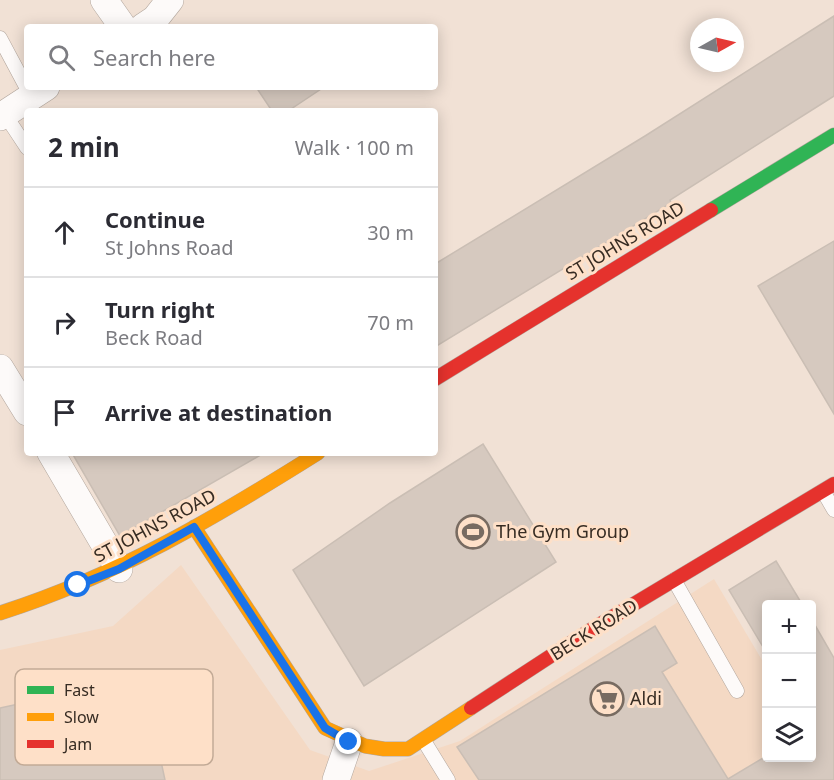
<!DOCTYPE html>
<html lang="en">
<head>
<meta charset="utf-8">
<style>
	body { margin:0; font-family:"Noto Sans",sans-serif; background:#f7f7f7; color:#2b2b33 }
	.controls { position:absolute; right:18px; bottom:18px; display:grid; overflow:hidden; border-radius:6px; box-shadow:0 3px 15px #0003 }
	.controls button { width:54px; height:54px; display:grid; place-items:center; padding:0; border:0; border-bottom:2px solid #e1e1e2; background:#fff; color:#2b2b33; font:30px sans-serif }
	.compass { position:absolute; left:690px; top:18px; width:54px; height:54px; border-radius:50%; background:#fff; box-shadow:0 3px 15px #0003; rotate:82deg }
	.stop { position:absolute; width:18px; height:18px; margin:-14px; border:4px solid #1a73e8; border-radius:50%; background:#fff }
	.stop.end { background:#1a73e8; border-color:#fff; box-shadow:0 2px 6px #0008 }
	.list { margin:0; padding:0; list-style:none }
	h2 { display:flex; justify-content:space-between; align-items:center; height:78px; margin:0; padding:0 24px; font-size:26px }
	h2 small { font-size:20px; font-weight:400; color:#7c7c81 }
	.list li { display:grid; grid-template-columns:39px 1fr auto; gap:18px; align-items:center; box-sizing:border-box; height:90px; padding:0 24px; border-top:2px solid #e1e1e2 }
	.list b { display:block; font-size:22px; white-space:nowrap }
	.list p { margin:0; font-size:20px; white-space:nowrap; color:#7c7c81 }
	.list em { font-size:20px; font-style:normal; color:#7c7c81 }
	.icon { flex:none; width:33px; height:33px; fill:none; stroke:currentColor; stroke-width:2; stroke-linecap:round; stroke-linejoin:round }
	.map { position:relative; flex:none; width:834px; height:780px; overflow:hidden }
	.search { position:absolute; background:#fff; box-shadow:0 3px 15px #0003; left:24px; top:24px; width:414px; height:66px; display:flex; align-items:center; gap:15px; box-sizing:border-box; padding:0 21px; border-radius:6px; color:#7c7c81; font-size:22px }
	.panel { position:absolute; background:#fff; box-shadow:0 3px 15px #0003; left:24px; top:108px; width:414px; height:348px; border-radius:6px }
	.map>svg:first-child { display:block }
	.built { fill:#f4d9c4 }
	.building { fill:#d6c9bf; stroke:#cabeb4; stroke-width:1.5 }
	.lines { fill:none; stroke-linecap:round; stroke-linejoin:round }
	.lane-casing { stroke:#b2a69d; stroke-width:15 }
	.street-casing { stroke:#b2a69d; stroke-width:28 }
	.fast-casing { stroke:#b2a69d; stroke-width:15 }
	.slow-casing { stroke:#b2a69d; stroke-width:15 }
	.jam-casing { stroke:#b2a69d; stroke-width:15 }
	.lane { stroke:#fdfaf9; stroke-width:14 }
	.street { stroke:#fdfaf9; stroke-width:27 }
	.fast { stroke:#30b455; stroke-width:14 }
	.slow { stroke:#ff9f0a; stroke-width:14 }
	.jam { stroke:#e5322d; stroke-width:14 }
	.route { stroke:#1a73e8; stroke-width:8 }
	.labels { text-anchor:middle; stroke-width:6; stroke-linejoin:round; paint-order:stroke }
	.street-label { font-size:18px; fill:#372c23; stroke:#fee0c8 }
	.poi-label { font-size:18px; fill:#372c23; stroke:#fee0c8; text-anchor:start }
	.key { fill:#fee0c8; stroke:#c2aa96; stroke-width:1.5 }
	.key-label { font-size:16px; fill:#372c23 }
</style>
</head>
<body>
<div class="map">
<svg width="834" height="780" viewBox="0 0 834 780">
	<rect width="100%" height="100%" fill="#f1e1d5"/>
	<path class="built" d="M181,565l129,185 59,21 91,-30 254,-162 52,88v91h46v-16l22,38h-834v-130l113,-24z"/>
	<path class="building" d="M834,16v80l-164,104 1,3 -236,144v-83l210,-128z
		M256,87h68l-36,24h-16z
		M834,241v173l-76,-128z
		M483,444l73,118 -192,124 -71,-116 97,-67z
		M72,453h192l-144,83z
		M776,561l26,43h-36v48l-37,-62z
		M812,620l22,38v122h-355l-22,-33 198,-121 22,37 -15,9 66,107 35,-21h49z
		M143,677l22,103h-165v-72z"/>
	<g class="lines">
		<defs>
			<path id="lane" d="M0,38l31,58
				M4,113l23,35
				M823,491l11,19
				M674,580l63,111
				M424,741l24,39"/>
			<path id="street" d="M104,0l19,27
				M143,27l12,-8 15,-19
				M0,117l46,-30
				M0,368l27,44
				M51,453l68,116
				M336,780l13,-38"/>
			<path id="fast" d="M711,210l123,-75"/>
			<path id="slow" d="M194,527l131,201 40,18 19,3h24l63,-41
				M0,613c119,-38 213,-94 318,-160"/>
			<path id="jam" d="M435,379l276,-169
				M471,708l118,-77 245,-147"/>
		</defs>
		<use href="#lane" class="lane-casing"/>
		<use href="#street" class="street-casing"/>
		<use href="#fast" class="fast-casing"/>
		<use href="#slow" class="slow-casing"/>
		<use href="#jam" class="jam-casing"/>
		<use href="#lane" class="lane"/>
		<use href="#street" class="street"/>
		<use href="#fast" class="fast"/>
		<use href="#slow" class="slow"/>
		<use href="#jam" class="jam"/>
	</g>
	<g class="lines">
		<path class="route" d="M78,585l41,-16 75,-42 131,201 24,14"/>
	</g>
	<defs>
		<symbol id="stadium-ring" viewBox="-11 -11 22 22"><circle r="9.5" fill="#fee0c8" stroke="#786b61" stroke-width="1.5"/><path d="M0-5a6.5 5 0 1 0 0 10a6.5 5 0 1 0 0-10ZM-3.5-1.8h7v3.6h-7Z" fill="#786b61"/></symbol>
		<symbol id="supermarket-ring" viewBox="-11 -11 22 22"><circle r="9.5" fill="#fee0c8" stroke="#786b61" stroke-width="1.5"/><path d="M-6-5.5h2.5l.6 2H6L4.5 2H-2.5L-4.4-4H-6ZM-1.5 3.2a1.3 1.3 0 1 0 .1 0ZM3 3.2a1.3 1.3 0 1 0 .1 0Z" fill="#786b61"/></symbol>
	</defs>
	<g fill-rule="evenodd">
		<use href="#stadium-ring" x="454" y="513" width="38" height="38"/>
		<use href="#supermarket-ring" x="588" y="680" width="38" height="38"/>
	</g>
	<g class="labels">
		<g class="street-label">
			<text transform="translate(625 241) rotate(-31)" y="6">ST JOHNS ROAD</text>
			<text transform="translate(155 526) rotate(-28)" y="6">ST JOHNS ROAD</text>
			<text transform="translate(594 630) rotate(-32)" y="6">BECK ROAD</text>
		</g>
		<g class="poi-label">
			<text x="496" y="538">The Gym Group</text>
			<text x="630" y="705">Aldi</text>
		</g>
	</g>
	<rect x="15" y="669" width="198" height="96" rx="9" class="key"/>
	<rect x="27" y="686" width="27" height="8" fill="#30b455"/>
	<rect x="27" y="713" width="27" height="8" fill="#ff9f0a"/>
	<rect x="27" y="740" width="27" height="8" fill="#e5322d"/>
	<g class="key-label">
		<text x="64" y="696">Fast</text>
		<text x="64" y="723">Slow</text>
		<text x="64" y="750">Jam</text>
	</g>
</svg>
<div class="controls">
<button>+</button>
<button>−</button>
<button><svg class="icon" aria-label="layers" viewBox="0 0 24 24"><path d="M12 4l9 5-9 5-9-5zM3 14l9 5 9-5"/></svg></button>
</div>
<svg class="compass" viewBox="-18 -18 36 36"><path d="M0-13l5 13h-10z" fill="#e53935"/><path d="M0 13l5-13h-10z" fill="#7c7c81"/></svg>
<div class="stop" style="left:78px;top:585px"></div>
<div class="stop end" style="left:349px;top:742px"></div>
<div class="search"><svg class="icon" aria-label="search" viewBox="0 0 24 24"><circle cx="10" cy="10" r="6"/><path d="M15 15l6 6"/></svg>Search here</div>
<section class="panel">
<h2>2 min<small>Walk · 100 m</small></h2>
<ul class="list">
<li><svg class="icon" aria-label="ahead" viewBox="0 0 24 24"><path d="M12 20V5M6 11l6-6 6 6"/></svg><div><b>Continue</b><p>St Johns Road</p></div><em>30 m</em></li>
<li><svg class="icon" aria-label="right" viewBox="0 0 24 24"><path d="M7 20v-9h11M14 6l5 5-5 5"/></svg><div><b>Turn right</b><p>Beck Road</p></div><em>70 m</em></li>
<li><svg class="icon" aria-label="arrive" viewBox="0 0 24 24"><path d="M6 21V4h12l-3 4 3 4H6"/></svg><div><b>Arrive at destination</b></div></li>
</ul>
</section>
</div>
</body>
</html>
